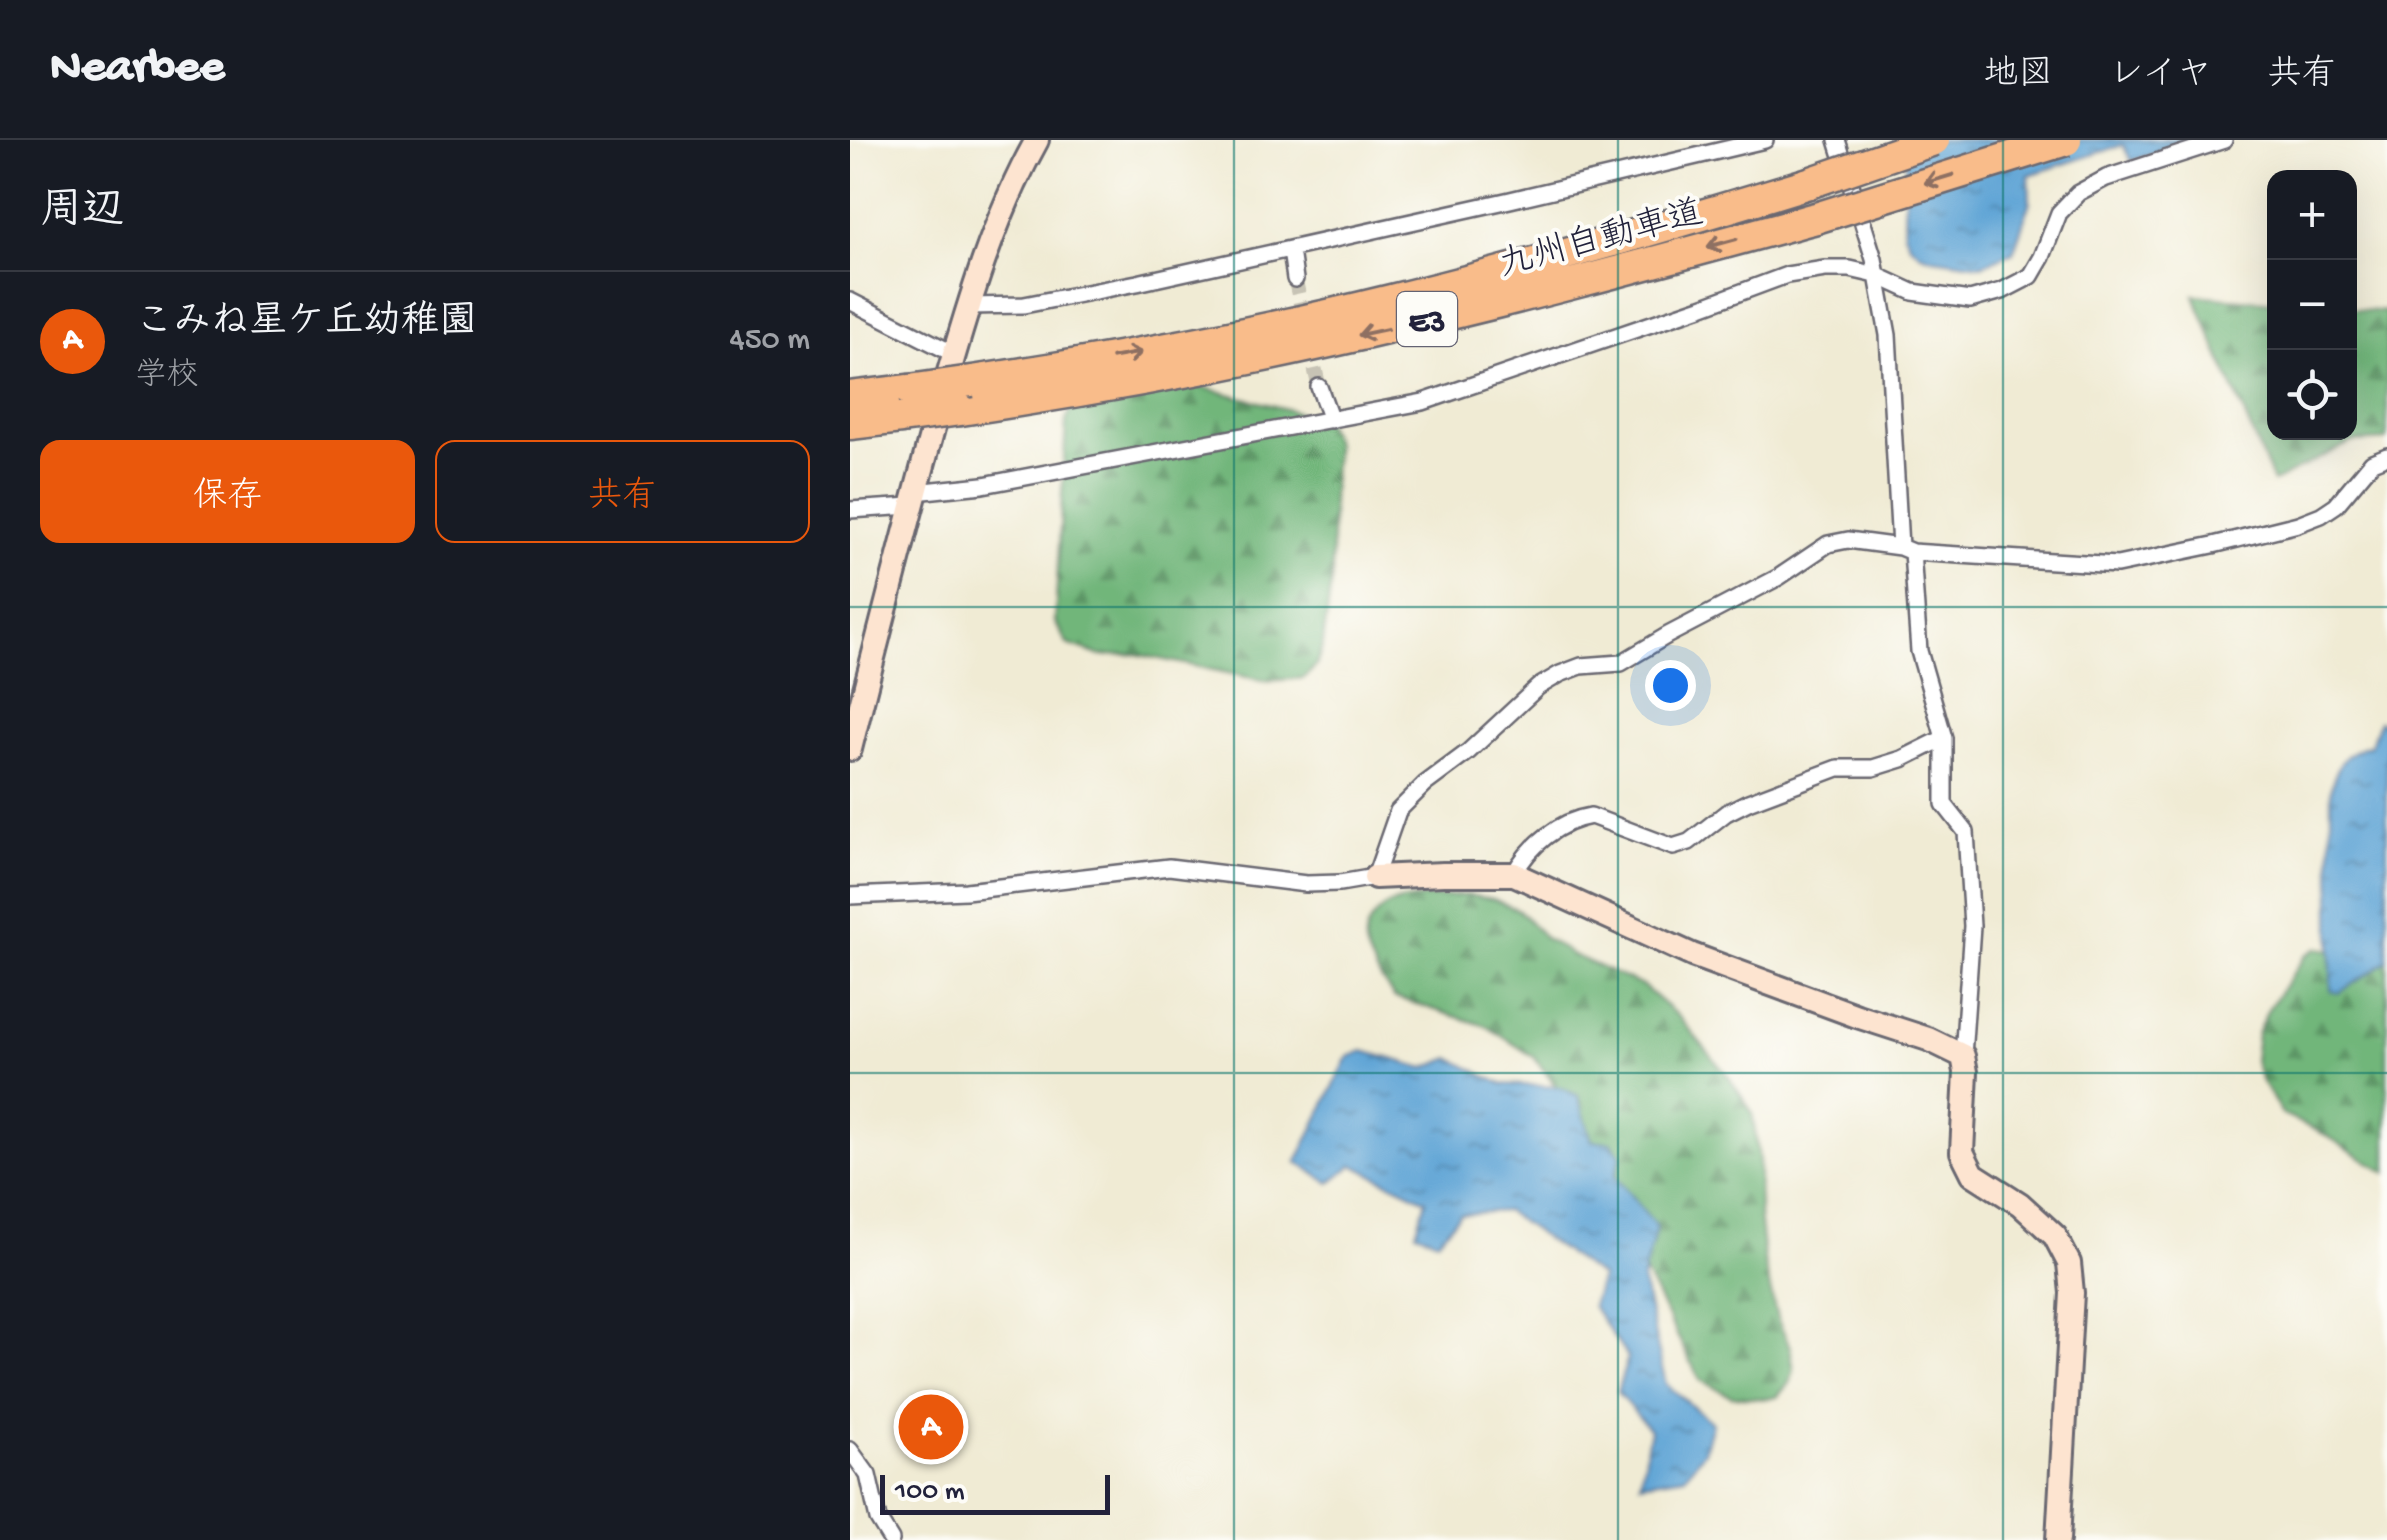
<!DOCTYPE html>
<html lang="ja">
<head>
<meta charset="utf-8">
<style>
	body { margin:0; font-family:"Gochi Hand","Klee One",sans-serif; background:#242831; color:#f1f3f6 }
	.controls { position:absolute; right:30px; top:30px; display:grid; overflow:hidden; border-radius:20px; box-shadow:0 10px 40px #0002 }
	.controls button { width:90px; height:90px; display:grid; place-items:center; padding:0; border:0; border-bottom:2px solid #363941; background:#171b24; color:#f1f3f6; font:50px sans-serif }
	.scale { position:absolute; left:30px; bottom:25px; width:230px; box-sizing:border-box; padding-left:10px; border:5px solid #22223b; border-top:0; font-size:28px; line-height:35px; white-space:nowrap; color:#22223b; -webkit-text-stroke:8px #fdfcf7; paint-order:stroke }
	.you { position:absolute; left:820px; top:545px; width:35px; height:35px; margin:-25px; border:8px solid #fff; border-radius:50%; background:#1a73e8; box-shadow:0 0 0 15px #1a73e833 }
	.badge { display:grid; place-items:center; width:65px; height:65px; border-radius:50%; background:#ea580c; color:#fff; font-size:32px; font-weight:700 }
	.pin { position:absolute; translate:-50% -50%; border:5px solid #fff; box-shadow:0 2px 10px #0006 }
	.list { margin:0; padding:0; list-style:none }
	h2 { display:flex; justify-content:space-between; align-items:center; height:130px; margin:0; padding:0 40px; font-size:42px }
	h2 small { font-size:32px; font-weight:400; color:#9ea1a6 }
	.list li { display:grid; grid-template-columns:65px 1fr auto; gap:30px; align-items:center; box-sizing:border-box; height:140px; padding:0 40px; border-top:2px solid #363941 }
	.list b { display:block; font-size:38px; white-space:nowrap }
	.list p { margin:0; font-size:32px; white-space:nowrap; color:#9ea1a6 }
	.list em { font-size:32px; font-style:normal; color:#9ea1a6 }
	.actions { display:flex; gap:20px; padding:30px 40px }
	.actions a { flex:1; padding:22px 0; border:2px solid #ea580c; border-radius:20px; text-align:center; font-size:35px; color:#ea580c }
	.actions .main { background:#ea580c; color:#fff }
	.icon { flex:none; width:55px; height:55px; fill:none; stroke:currentColor; stroke-width:2; stroke-linecap:round; stroke-linejoin:round }
	.map { position:relative; flex:none; width:1537px; height:1400px; overflow:hidden }
	header { display:flex; align-items:center; gap:60px; box-sizing:border-box; height:140px; padding:0 50px; background:#171b24; border-bottom:2px solid #363941 }
	header strong { font-size:48px }
	nav { display:flex; gap:55px; margin-inline-start:auto; font-size:35px }
	main { display:flex }
	aside { flex:1; background:#171b24 }
	.map>svg:first-child { display:block }
	.forest { fill:url(#forest-firs); stroke:#4a6c5a; stroke-width:2.5 }
	.water { fill:url(#water-ripples); stroke:#416488; stroke-width:2.5 }
	.lines { fill:none; stroke-linecap:round; stroke-linejoin:round }
	.street-tunnel { stroke:#c7c3b5; stroke-width:15; stroke-dasharray:15 8; stroke-linecap:butt }
	.street-casing { stroke:#6a6871; stroke-width:20 }
	.secondary-casing { stroke:#6a6871; stroke-width:28 }
	.highway-casing { stroke:#6a6871; stroke-width:35 }
	.street { stroke:#fff; stroke-width:15 }
	.secondary { stroke:#fde4d0; stroke-width:22 }
	.highway { stroke:#f9bc8a; stroke-width:30 }
	.highway-bridge-casing { stroke:#6a6871; stroke-width:35; stroke-linecap:butt }
	.highway-bridge { stroke:#f9bc8a; stroke-width:30 }
	.oneway { stroke:#8e6f62 }
	.grid { fill:none; stroke:#0f766e; stroke-width:2.5; stroke-opacity:0.55 }
	.labels { text-anchor:middle; stroke-width:8; stroke-linejoin:round; paint-order:stroke }
	.shield { fill:#fdfcf7; stroke:#646373; stroke-width:2.5 }
	.shield-label { font-size:32px; font-weight:bold; fill:#22223b }
	.street-label { font-size:35px; fill:#22223b; stroke:#fdfcf7 }
</style>
</head>
<body>
<header>
<strong>Nearbee</strong>
<nav><a>地図</a><a>レイヤ</a><a>共有</a></nav>
</header>
<main>
<aside>
<h2>周辺<small></small></h2>
<ul class="list">
<li><span class="badge">A</span><div><b>こみね星ケ丘幼稚園</b><p>学校</p></div><em>450 m</em></li>
</ul>
<div class="actions"><a class="main">保存</a><a>共有</a></div>
</aside>
<div class="map">
<svg width="1537" height="1400" viewBox="0 0 1537 1400">
	<defs>
		<pattern id="forest-firs" width="22" height="20" patternUnits="userSpaceOnUse" patternTransform="scale(2.5)"><rect width="22" height="20" fill="#71b67a"/><path d="M5 1l3.5 6h-7zM16 11l3.5 6h-7z" fill="#5c9465"/></pattern>
		<pattern id="water-ripples" width="26" height="14" patternUnits="userSpaceOnUse" patternTransform="scale(2.5)"><rect width="26" height="14" fill="#60a5d6"/><path d="M2 4q2-2 4 0t4 0M15 11q2-2 4 0t4 0" fill="none" stroke="#4f86af"/></pattern>
	</defs>
	<rect width="100%" height="100%" fill="#fdfcf7"/>
	<filter id="ink" filterUnits="userSpaceOnUse"><feTurbulence type="fractalNoise" baseFrequency=".01" numOctaves="2"/><feDisplacementMap in="SourceGraphic" scale="20" xChannelSelector="R" yChannelSelector="G"/><feConvolveMatrix kernelMatrix="1 2 1 2 8 2 1 2 1" color-interpolation-filters="sRGB"/></filter>
	<filter id="wash" filterUnits="userSpaceOnUse"><feTurbulence type="fractalNoise" baseFrequency=".0048" numOctaves="4" result="noise"/><feDisplacementMap in="SourceGraphic" scale="40" xChannelSelector="R" yChannelSelector="G"/><feGaussianBlur stdDeviation="2.25" result="paint"/><feColorMatrix in="noise" values="0 0 0 0 0 0 0 0 0 0 0 0 0 0 0 0 0 1.4 0 .05"/><feComposite in="paint" operator="in"/></filter>
	<g filter="url(#wash)">
		<rect width="100%" height="100%" fill="#f0ebd4"/>
		<path class="forest" d="M1344,155l80,7v130h76v-123l37,3v128l-35,2 -79,40z
			M291,231l145,38 39,13 10,22 -3,50v81l-9,69 -7,22 -12,12 -38,3 -130,-27 -35,2 -34,-12 -12,-22 11,-201 19,-47z
			M617,755l26,4 26,11 26,28 28,17 70,31 36,31 49,59 24,36 7,47v55l6,53 12,51 13,29 4,23 -4,12 -13,15 -12,2 -34,-3 -31,-16 -52,-101 -77,-172 -37,-50 -48,-31 -92,-29c-10,-13 -23,-32 -28,-48 -6,-20 12,-43 31,-47 22,-6 48,-5 70,-7z
			M1467,808l70,9v216l-65,-40 -39,-18 -21,-33 -8,-21 3,-28 11,-24 37,-53z"/>
		<path class="water" d="M1056,0h293l-68,21 -8,-16 -94,30 1,29 -17,48 -32,13 -48,-7 -12,-4 -11,-9 -6,-12z
			M1529,581l8,3v237l-48,32 -8,-2v-203c7,-27 15,-36 40,-44z
			M513,911l62,17 26,-10 51,26 58,3 18,9 14,45 19,1 10,14 -6,20 42,51 -15,52 24,105 46,39 -8,28 -19,25 -45,7 10,-53 -33,-38 11,-34 -36,-52 9,-29 -96,-66 -45,3 -22,26 -22,-8 10,-32 -73,-35 -23,18 -33,-21 51,-105z"/>
	</g>
	<g filter="url(#ink)">
		<g class="lines">
			<path class="street-tunnel" d="M445,139l24,108"/>
			<defs>
				<path id="street" d="M987,0l37,119 14,76 12,212
					M441,110l4,29
					M0,161l104,53
					M119,166l55,-1 113,-22 373,-83 255,-60
					M469,247l12,33
					M65,352l68,-7 440,-83 278,-95 86,-32 38,-6h25l26,6 37,17 57,8 32,-9 29,-15 11,-19 17,-44 19,-20 28,-15 118,-38
					M0,370l61,-4
					M1062,412l7,99 25,87v66l22,28 6,94 -9,130
					M664,734c15,-28 45,-53 77,-58l82,31 16,-5 37,-29 22,-11 90,-34h35l29,-9 42,-21
					M0,756l116,-5 203,-24 137,17 34,-1 35,-6 23,-66 27,-27 43,-32 70,-65 22,-13 21,-8 40,-3 47,-28 111,-58 49,-33 20,-4 52,7 12,5 205,13 96,-20 85,-21 23,-9 15,-10 36,-43 15,-6
					M0,1310l18,25 10,44 13,21"/>
				<path id="secondary" d="M0,609c29,-116 58,-231 90,-346 26,-90 51,-181 97,-263
					M525,737l68,-3h71l178,81 165,61 71,23 35,17 3,16 -4,80 11,22 47,30 35,32 14,27 3,30 -14,247"/>
				<path id="highway" d="M122,241c140,-21 281,-47 419,-81 141,-34 280,-75 418,-117
					M0,257l59,-7
					M111,270c146,-22 291,-49 434,-83 141,-32 281,-71 421,-109
					M0,284l51,-6"/>
			</defs>
			<use href="#street" class="street-casing"/>
			<use href="#secondary" class="secondary-casing"/>
			<use href="#highway" class="highway-casing"/>
			<use href="#street" class="street"/>
			<use href="#secondary" class="secondary"/>
			<use href="#highway" class="highway"/>
			<defs>
				<path id="highway-bridge" d="M959,43l125,-43
					M966,78l250,-78
					M59,250l63,-9
					M51,278l60,-8"/>
			</defs>
			<use href="#highway-bridge" class="highway-bridge-casing"/>
			<use href="#highway-bridge" class="highway-bridge"/>
		</g>
		<defs><path id="oneway-shaft" d="M-6 0H5M1.5-3L5.5 0L1.5 3" fill="none" stroke-width="1.6" stroke-linecap="round" stroke-linejoin="round" transform="scale(2.5)"/></defs>
		<g class="oneway">
			<use href="#oneway-shaft" transform="translate(1089 39) rotate(163)"/>
			<use href="#oneway-shaft" transform="translate(872 103) rotate(165)"/>
			<use href="#oneway-shaft" transform="translate(523 192) rotate(168)"/>
			<use href="#oneway-shaft" transform="translate(277 215) rotate(-10)"/>
		</g>
	</g>
	<path class="grid" d="M384,0v1400M768,0v1400M1153,0v1400M0,467h1537M0,933h1537"/>
	<g class="labels">
		<rect class="shield" x="547" y="152" width="60" height="54" rx="8"/>
		<g class="shield-label">
			<text x="577" y="190">E3</text>
		</g>
		<g class="street-label">
			<text transform="translate(750 96) rotate(-15)" y="12">九州自動車道</text>
		</g>
	</g>
</svg>
<div class="controls">
<button>+</button>
<button>−</button>
<button><svg class="icon" aria-label="locate" viewBox="0 0 24 24"><circle cx="12" cy="12" r="6"/><path d="M12 2v4M12 18v4M2 12h4M18 12h4"/></svg></button>
</div>
<div class="scale">100 m</div>
<div class="you"></div>
<div class="pin badge" style="left:81px;top:1287px">A</div>
</div>
</main>
</body>
</html>
